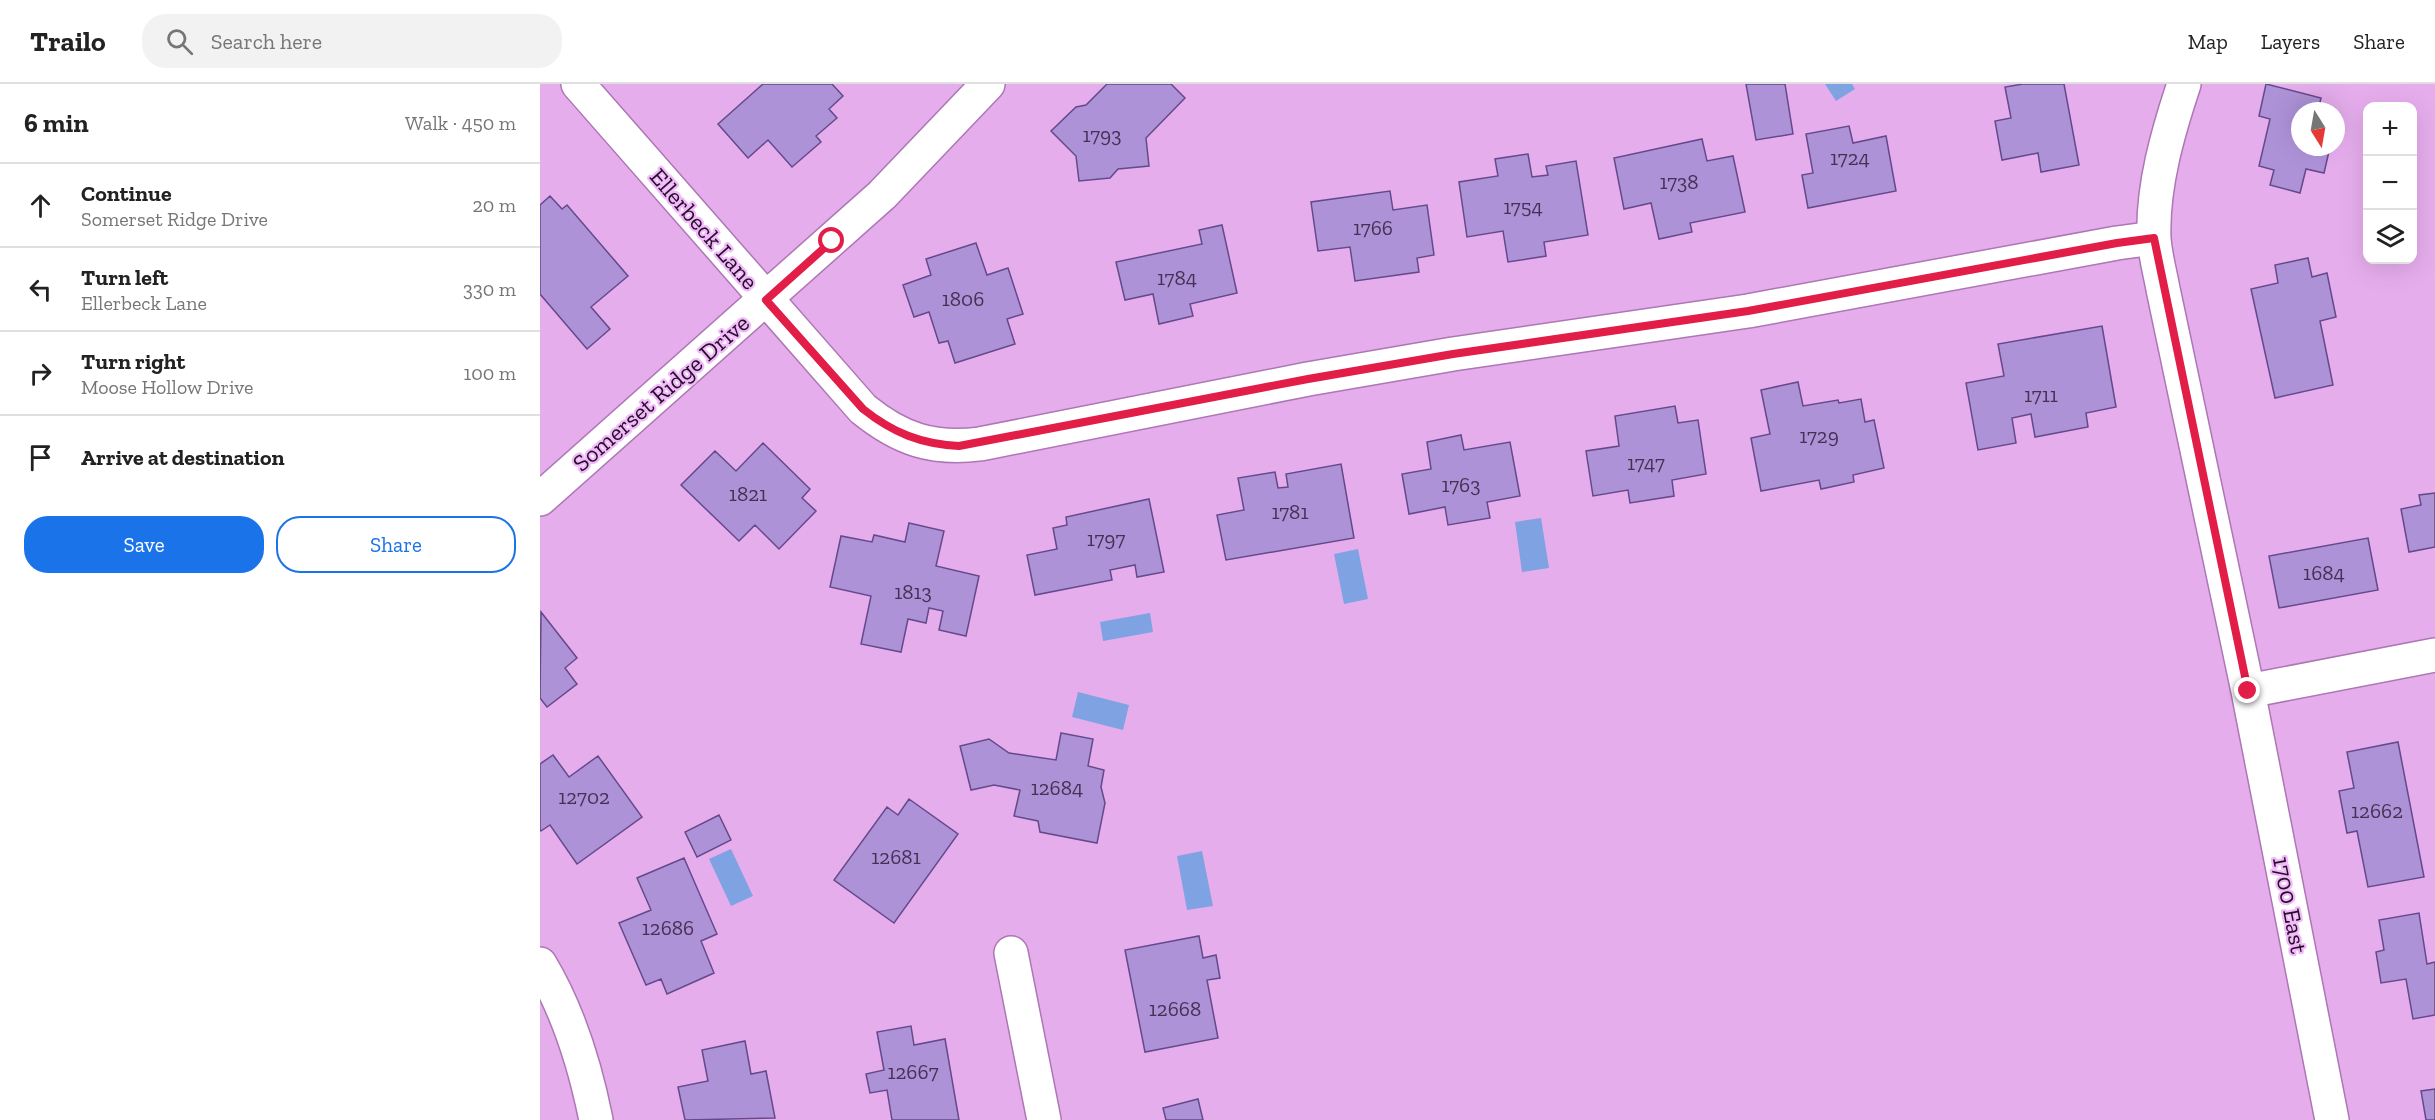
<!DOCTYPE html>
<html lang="en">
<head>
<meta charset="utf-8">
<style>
	body { margin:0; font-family:"Zilla Slab",serif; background:#f2f2f2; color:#222 }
	.controls { position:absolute; right:18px; top:18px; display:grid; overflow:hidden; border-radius:12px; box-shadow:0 6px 24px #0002 }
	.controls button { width:54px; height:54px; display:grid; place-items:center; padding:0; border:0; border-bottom:2px solid #e0e0e0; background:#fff; color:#222; font:30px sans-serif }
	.compass { position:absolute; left:1751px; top:18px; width:54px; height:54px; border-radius:50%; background:#fff; box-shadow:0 6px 24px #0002; rotate:169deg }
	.stop { position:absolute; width:18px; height:18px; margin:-14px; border:4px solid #e11d48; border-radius:50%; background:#fff }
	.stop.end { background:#e11d48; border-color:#fff; box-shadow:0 2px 6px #0008 }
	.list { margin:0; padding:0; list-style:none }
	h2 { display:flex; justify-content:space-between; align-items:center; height:78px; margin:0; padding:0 24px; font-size:26px }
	h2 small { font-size:20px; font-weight:400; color:#767676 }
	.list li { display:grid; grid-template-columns:39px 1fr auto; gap:18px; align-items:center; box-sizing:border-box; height:84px; padding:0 24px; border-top:2px solid #e0e0e0 }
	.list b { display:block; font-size:22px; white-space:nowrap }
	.list p { margin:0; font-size:20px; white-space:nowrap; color:#767676 }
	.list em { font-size:20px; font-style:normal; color:#767676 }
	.actions { display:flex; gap:12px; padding:18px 24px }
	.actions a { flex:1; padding:14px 0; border:2px solid #1a73e8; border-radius:24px; text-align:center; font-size:21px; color:#1a73e8 }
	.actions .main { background:#1a73e8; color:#fff }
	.icon { flex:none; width:33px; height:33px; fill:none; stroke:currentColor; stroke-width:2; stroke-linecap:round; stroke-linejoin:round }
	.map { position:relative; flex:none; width:1895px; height:1036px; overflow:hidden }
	header { display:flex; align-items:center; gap:36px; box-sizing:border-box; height:84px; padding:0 30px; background:#fff; border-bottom:2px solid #e0e0e0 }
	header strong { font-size:28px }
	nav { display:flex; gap:33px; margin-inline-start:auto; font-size:21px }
	.search { width:420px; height:54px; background:#f2f2f2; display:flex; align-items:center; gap:15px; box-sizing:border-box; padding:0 21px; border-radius:24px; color:#767676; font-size:22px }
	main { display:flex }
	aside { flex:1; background:#fff }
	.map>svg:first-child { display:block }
	.water { fill:#7fa2e3 }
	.building { fill:#ae92d8; stroke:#65498a; stroke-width:1.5 }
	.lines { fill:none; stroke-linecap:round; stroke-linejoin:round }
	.minor-casing { stroke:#ac77b4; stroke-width:36 }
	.minor { stroke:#fff; stroke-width:33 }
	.route { stroke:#e11d48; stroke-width:8 }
	.labels { text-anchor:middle; stroke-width:4.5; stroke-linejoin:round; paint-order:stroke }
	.number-label { font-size:21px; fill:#473054 }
	.street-label { font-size:24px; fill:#251028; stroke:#f3bafb }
</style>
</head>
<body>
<header>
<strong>Trailo</strong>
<div class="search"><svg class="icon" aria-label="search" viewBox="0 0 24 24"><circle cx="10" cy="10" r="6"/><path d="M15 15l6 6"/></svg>Search here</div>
<nav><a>Map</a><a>Layers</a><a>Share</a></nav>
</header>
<main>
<aside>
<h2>6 min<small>Walk · 450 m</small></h2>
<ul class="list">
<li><svg class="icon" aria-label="ahead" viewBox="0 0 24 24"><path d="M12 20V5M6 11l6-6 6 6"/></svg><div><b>Continue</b><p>Somerset Ridge Drive</p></div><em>20 m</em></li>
<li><svg class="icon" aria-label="left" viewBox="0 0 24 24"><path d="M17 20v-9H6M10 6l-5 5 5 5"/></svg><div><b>Turn left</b><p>Ellerbeck Lane</p></div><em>330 m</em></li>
<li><svg class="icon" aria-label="right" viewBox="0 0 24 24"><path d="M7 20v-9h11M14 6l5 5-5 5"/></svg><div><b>Turn right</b><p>Moose Hollow Drive</p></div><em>100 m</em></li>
<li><svg class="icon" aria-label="arrive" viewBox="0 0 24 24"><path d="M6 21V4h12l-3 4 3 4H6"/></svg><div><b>Arrive at destination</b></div></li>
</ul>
<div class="actions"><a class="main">Save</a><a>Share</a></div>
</aside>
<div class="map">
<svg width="1895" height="1036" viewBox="0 0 1895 1036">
	<rect width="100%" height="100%" fill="#e6aded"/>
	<path class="water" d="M1285,0h27l3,5 -19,12z
		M1001,434l8,50 -27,4 -7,-50z
		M818,465l10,50 -24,5 -10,-50z
		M610,529l3,19 -50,9 -3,-19z
		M538,608l51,13 -6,25 -51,-13z
		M191,765l22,47 -22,10 -22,-47z
		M662,767l11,55 -26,4 -10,-54z"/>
	<path class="building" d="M223,0h69l11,12 -14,13 8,9 -21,18 5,6 -29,25 -24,-27 -20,18 -30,-34z
		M567,0h64l14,14 -39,40 3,28 -31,3 -8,9 -31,3 -3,-25 -25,-25 25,-24 10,-2z
		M1206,0h39l8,50 -37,6z
		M1483,0h41l15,81 -38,7 -3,-19 -36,7 -7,-39 16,-3 -6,-31z
		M1726,0l55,14 -3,13h-18v36h30l-6,26 -18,-4 -6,24 -30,-8 4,-15 -15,-4 11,-47 -11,-3z
		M1309,42l4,17 33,-7 10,55 -88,17 -6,-33 11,-2 -7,-39z
		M1162,55l5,22 26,-5 12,56 -55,11 2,9 -33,7 -8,-36 -27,6 -10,-51z
		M988,70l4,23 16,-2 -2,-9 30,-5 12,74 -44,7 2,14 -38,6 -5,-31 -36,6 -8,-55 39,-6 -3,-17z
		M850,107l3,19 34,-5 7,50 -17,3 2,14 -64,9 -5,-34 -32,4 -7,-49z
		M10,112l12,13 5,-4 61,71 -37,31 19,22 -23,20 -47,-55v-89z
		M682,141l15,68 -47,11 3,12 -34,8 -6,-30 -28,6 -9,-38 86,-18 -3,-14z
		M436,159l11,32 21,-7 15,46 -16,5 8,25 -60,19 -7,-22 -9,2 -10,-31 -15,5 -11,-32 28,-10 -5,-16z
		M1768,174l4,19 15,-4 9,44 -16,4 13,64 -58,13 -24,-109 27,-6 -3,-18z
		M1562,242l14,81 -30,6 2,14 -53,10 -4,-23 -19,4 4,25 -38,7 -12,-67 38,-7 -6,-32z
		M1258,298l5,24 35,-6 1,3 22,-4 4,23 9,-2 10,48 -31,7 1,7 -33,7 -2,-9 -58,11 -10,-53 19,-4 -9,-44z
		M1135,322l3,17 20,-3 8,54 -34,6 2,16 -44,7 -2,-13 -35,6 -7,-45 33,-5 -4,-30z
		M921,351l3,15 46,-8 10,54 -33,6 3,16 -42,7 -3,-18 -36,7 -7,-40 29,-5 -4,-27z
		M223,359l47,46 -8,9 14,13 -37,38 -24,-24 -16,16 -58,-56 34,-34 21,20z
		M801,380l13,74 -128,22 -9,-45 27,-5 -6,-32 37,-6 3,16 10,-1 -2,-13z
		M1895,409v54l-26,5 -8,-43 20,-4 -2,-10z
		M609,415l15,73 -27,5 -2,-12 -25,5 2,10 -77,15 -8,-40 30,-6 -4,-21 14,-3 -1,-8z
		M369,439l35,8 -8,35 43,10 -13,60 -27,-6 4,-19 -14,-3 -3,15 -18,-4 -7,33 -40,-8 10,-48 -41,-9 11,-51 31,6 2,-7 31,7z
		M1828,454l10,52 -99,18 -10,-52z
		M1,528l36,46 -12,10 12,16 -30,23 -7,-9z
		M521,649l32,6 -5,27 16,4 -3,17 4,16 -8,40 -57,-11 -2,-11 -24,-5 6,-26 -26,-5 -23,5 -11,-44 29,-7 20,14 47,7z
		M1858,658l26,135 -56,10 -11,-56 -10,2 -8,-42 15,-3 -7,-36z
		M13,671l16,22 29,-21 44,61 -65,47 -27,-39 -9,6 -1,-2v-65z
		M369,715l49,35 -64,89 -60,-43 53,-73 11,8z
		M179,731l12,25 -34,17 -12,-25z
		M144,774l33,76 -16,7 13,32 -47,21 -6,-15 -15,6 -27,-62 32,-13 -14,-32z
		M1879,829l8,51 8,-2v53l-22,4 -7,-40 -25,4 -5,-31 8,-2 -5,-30z
		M659,852l4,22 13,-3 4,23 -13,2 11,58 -73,14 -20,-102z
		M371,942l3,19 31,-6 14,81h-67l-5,-30 -17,3 -4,-19 18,-4 -7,-38z
		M205,957l6,33 15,-3 9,47 -90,2 -7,-33 30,-6 -6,-31z
		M1895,1005v31h-9l-5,-29z
		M658,1015l5,21h-37l-3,-12z"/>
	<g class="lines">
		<defs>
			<path id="minor" d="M38,0l285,325c37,30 69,41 117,35l328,-65 145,-25 295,-43 369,-68 37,-5
				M1644,0c-16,48 -32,103 -30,154 1,17 6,34 9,51l85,402 84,429
				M0,415l342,-304 106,-111
				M1708,607l187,-36
				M471,869l33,167
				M0,880c29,48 45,101 56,156"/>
		</defs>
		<use href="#minor" class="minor-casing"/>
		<use href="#minor" class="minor"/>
	</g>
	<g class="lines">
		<path class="route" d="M292,157l-66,59 97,109c30,24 58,35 96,37l349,-67 145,-25 295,-43 369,-68 37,-5 94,453"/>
	</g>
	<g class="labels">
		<g class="number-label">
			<text x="562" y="58">1793</text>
			<text x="1310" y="81">1724</text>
			<text x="1139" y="105">1738</text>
			<text x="983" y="130">1754</text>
			<text x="833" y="151">1766</text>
			<text x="637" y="201">1784</text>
			<text x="423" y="222">1806</text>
			<text x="1501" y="318">1711</text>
			<text x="1279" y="359">1729</text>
			<text x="1106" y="386">1747</text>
			<text x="921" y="408">1763</text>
			<text x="208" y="417">1821</text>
			<text x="750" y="435">1781</text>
			<text x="566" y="462">1797</text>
			<text x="1784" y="496">1684</text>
			<text x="373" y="515">1813</text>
			<text x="517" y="711">12684</text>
			<text x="44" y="720">12702</text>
			<text x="1837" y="734">12662</text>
			<text x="356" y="780">12681</text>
			<text x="128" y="851">12686</text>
			<text x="635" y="932">12668</text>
			<text x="373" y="995">12667</text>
		</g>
		<g class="street-label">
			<text transform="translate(164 145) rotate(49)" y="8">Ellerbeck Lane</text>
			<text transform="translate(121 309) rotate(-41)" y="8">Somerset Ridge Drive</text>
			<text transform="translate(1750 821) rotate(79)" y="8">1700 East</text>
		</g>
	</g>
</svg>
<div class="controls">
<button>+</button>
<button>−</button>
<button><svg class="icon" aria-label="layers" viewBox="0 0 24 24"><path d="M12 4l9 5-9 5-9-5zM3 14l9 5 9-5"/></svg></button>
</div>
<svg class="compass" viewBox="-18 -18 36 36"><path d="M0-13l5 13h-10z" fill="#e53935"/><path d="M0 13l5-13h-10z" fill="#767676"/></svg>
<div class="stop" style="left:292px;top:157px"></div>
<div class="stop end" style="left:1708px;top:607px"></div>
</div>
</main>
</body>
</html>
